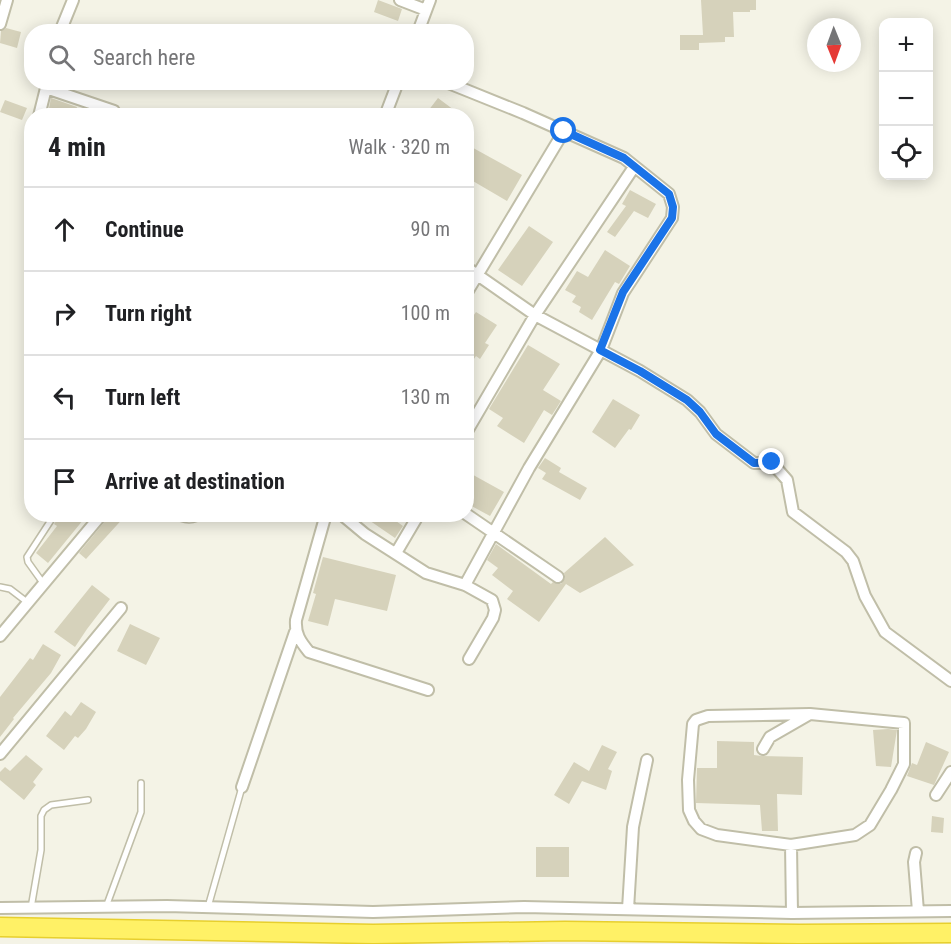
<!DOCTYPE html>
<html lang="en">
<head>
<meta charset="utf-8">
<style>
	body { margin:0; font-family:"Roboto Condensed",sans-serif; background:#f6f6f6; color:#202124 }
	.controls { position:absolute; right:18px; top:18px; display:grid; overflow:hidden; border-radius:12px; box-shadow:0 3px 15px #0003 }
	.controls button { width:54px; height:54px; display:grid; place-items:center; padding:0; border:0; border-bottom:2px solid #e0e0e0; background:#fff; color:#202124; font:30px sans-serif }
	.compass { position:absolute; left:807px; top:18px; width:54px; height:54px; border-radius:50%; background:#fff; box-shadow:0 3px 15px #0003; rotate:179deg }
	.stop { position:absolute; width:18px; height:18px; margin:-14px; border:4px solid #1a73e8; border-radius:50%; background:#fff }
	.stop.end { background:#1a73e8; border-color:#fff; box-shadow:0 2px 6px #0008 }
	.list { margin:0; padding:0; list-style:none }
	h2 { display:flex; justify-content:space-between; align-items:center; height:78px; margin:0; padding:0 24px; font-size:26px }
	h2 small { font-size:20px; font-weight:400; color:#757577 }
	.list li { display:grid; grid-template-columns:39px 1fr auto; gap:18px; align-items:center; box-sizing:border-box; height:84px; padding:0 24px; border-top:2px solid #e0e0e0 }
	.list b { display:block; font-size:22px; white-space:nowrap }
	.list em { font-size:20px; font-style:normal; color:#757577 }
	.icon { flex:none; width:33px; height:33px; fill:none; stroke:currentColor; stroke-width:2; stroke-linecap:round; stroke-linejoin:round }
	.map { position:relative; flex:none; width:951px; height:944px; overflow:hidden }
	.search { position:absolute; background:#fff; box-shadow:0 3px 15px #0003; left:24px; top:24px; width:450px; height:66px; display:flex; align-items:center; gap:15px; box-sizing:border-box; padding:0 21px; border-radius:24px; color:#757577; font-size:22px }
	.panel { position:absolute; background:#fff; box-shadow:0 3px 15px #0003; left:24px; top:108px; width:450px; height:414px; border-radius:24px }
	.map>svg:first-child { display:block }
	.building { fill:#d6d2bb }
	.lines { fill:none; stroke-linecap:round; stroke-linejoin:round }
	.lane-casing { stroke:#c0bea8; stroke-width:8 }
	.street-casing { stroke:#c0bea8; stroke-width:14 }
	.highway-casing { stroke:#e7cf2e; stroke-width:21 }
	.lane { stroke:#fff; stroke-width:5 }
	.street { stroke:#fff; stroke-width:10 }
	.highway { stroke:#fff166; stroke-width:18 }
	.route { stroke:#1a73e8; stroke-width:8 }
</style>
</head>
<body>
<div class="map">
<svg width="951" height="944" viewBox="0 0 951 944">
	<rect width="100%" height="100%" fill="#f4f3e6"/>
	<path class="building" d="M378,0l24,9 -4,12 -24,-9z
		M701,0h55v10h-6v2h-17l1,25h-9v5l-26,1v7h-19v-15h23z
		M6,28l15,4 -4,16 -17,-5 1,-12z
		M51,98l26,9 -2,9h-17l-10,-3z
		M438,98l24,18h-27l-7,-5z
		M5,100l22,8 -5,12 -22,-8z
		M466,144l56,31 -15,26 -41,-24z
		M630,190l26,14 -8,14 -14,-7 -19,26 -8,-5 19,-26 -4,-2z
		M529,226l24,16 -31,44 -24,-16z
		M605,250l25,16 -11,18 -4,-2 -23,38 -13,-8 2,-5 -9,-5 4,-6 -11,-6 12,-19 11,6z
		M476,312l21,13 -12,18 4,2 -9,14 -4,-3 -10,14v-44z
		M528,345l32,19 -17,26 18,11 -9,14 -8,-5 -20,33 -27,-17 6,-8 -14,-9z
		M613,399l27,16 -9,15 -2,-1 -14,19 -23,-16z
		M545,458l16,10 -2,4 28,16 -7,12 -38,-21 4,-6 -8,-5z
		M466,471l38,21 -14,24 -24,-13z
		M61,514h27l-40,49 -12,-10 21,-27 -3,-2z
		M111,514h16l-41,45 -7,-6z
		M360,514h26l17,12 -8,12z
		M605,537l29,28 -54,28 -14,-9 -27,38 -32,-23 6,-8 -21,-16 6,-7 -11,-8 9,-16 55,40 2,-2 8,2 4,-6 -1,-5z
		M323,557l73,18 -9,36 -52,-12 -7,27 -20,-5 8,-27 -3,-1z
		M92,585l18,14 -23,30 -12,18 -21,-15z
		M130,624l30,14 -14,27 -29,-14z
		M43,644l18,11 -10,18 -38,45 1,1 -14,18v-40l30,-39 3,2z
		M81,702l15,10 -10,17 -8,9 -3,-2 -11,14 -18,-14 19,-25 6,5z
		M888,729l9,1 -6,37 -15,-1 -3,-36z
		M717,741l37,1v13l8,1 41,1 -1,38 -25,-1 1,37h-16l-2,-26 -64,-2 1,-35h20z
		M926,742l23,10 -15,33 -27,-9 5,-13 5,2z
		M602,745l15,7 -9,17 4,2 -6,19 -24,-9 -13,23 -15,-9 20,-33 15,9z
		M26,755l17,14 -10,13 3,3 -12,15 -24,-20v-8l5,-5 5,4z
		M932,816l12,2 -1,15 -12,-1z
		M536,847h33v30h-33z"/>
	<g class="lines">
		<defs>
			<path id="lane" d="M172,514c11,7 22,8 32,0
				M43,583l-15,-21 -1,-5 28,-43
				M0,587l10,2 17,13
				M106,907l35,-95v-29
				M208,907l34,-120
				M31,908l10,-58v-34l3,-6 7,-5 37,-5"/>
			<path id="street" d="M400,0l26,10
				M0,24l7,-24
				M60,32l13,-32
				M418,32l12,-32
				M446,82l77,31 101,45 45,36 4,13 -1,11 -49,75 -22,57 -72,118 -64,117
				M46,88l68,23
				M39,116l8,-32
				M385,116l13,-34
				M466,267l69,48 105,56 47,29 13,12 16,22 38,29h18l15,17 6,32 53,40 7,9 12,35 20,36 66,49
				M466,294l98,-163
				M466,433l69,-118 99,-148
				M326,514l-30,106c-1,14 4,21 13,32l119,38
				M341,514l24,20 61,39 39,12 27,15 3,10 -2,8 -24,41
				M466,514l92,63
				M396,553l23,-39
				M0,636l102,-122
				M810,714l94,9v41l-13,26 -21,35 -15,10 -64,10 -74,-10 -16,-6 -7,-8 -5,-11 -1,-30 5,-56 3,-4 12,-4z
				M763,749l7,-12 40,-23
				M0,754l121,-146
				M242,787l53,-155
				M936,795l15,-23
				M791,845l1,68
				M916,853l-2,9 4,49
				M0,908l167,-2 206,6 151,-5 268,6 159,-2
				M628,909l5,-82 14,-67"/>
			<path id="highway" d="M0,927l373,7 192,-3 234,3 152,-1"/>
		</defs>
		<use href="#lane" class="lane-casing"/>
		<use href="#street" class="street-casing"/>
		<use href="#highway" class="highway-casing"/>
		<use href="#lane" class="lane"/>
		<use href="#street" class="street"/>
		<use href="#highway" class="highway"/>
	</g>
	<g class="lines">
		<path class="route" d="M564,131l60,27 45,36 4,13 -1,11 -49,74 -23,58 40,21 47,29 13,12 16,22 38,29 18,-1"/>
	</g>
</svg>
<div class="controls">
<button>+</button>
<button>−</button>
<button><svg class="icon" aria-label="locate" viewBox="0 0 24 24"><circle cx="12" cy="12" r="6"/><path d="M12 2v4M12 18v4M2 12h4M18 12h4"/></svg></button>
</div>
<svg class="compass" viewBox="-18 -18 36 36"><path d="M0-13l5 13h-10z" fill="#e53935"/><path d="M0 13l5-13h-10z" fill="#757577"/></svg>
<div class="stop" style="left:564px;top:131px"></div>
<div class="stop end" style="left:772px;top:462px"></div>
<div class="search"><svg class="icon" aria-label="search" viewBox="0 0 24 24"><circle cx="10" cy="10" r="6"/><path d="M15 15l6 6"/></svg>Search here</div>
<section class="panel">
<h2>4 min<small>Walk · 320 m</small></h2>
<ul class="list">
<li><svg class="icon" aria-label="ahead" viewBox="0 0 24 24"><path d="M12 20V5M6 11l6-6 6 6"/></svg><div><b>Continue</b></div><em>90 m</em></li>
<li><svg class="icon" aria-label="right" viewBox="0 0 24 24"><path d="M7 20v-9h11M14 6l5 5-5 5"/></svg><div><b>Turn right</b></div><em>100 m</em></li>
<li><svg class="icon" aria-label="left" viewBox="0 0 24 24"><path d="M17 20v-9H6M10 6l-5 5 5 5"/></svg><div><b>Turn left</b></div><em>130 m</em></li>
<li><svg class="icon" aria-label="arrive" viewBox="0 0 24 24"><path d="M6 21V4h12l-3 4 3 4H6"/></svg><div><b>Arrive at destination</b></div></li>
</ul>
</section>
</div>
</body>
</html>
